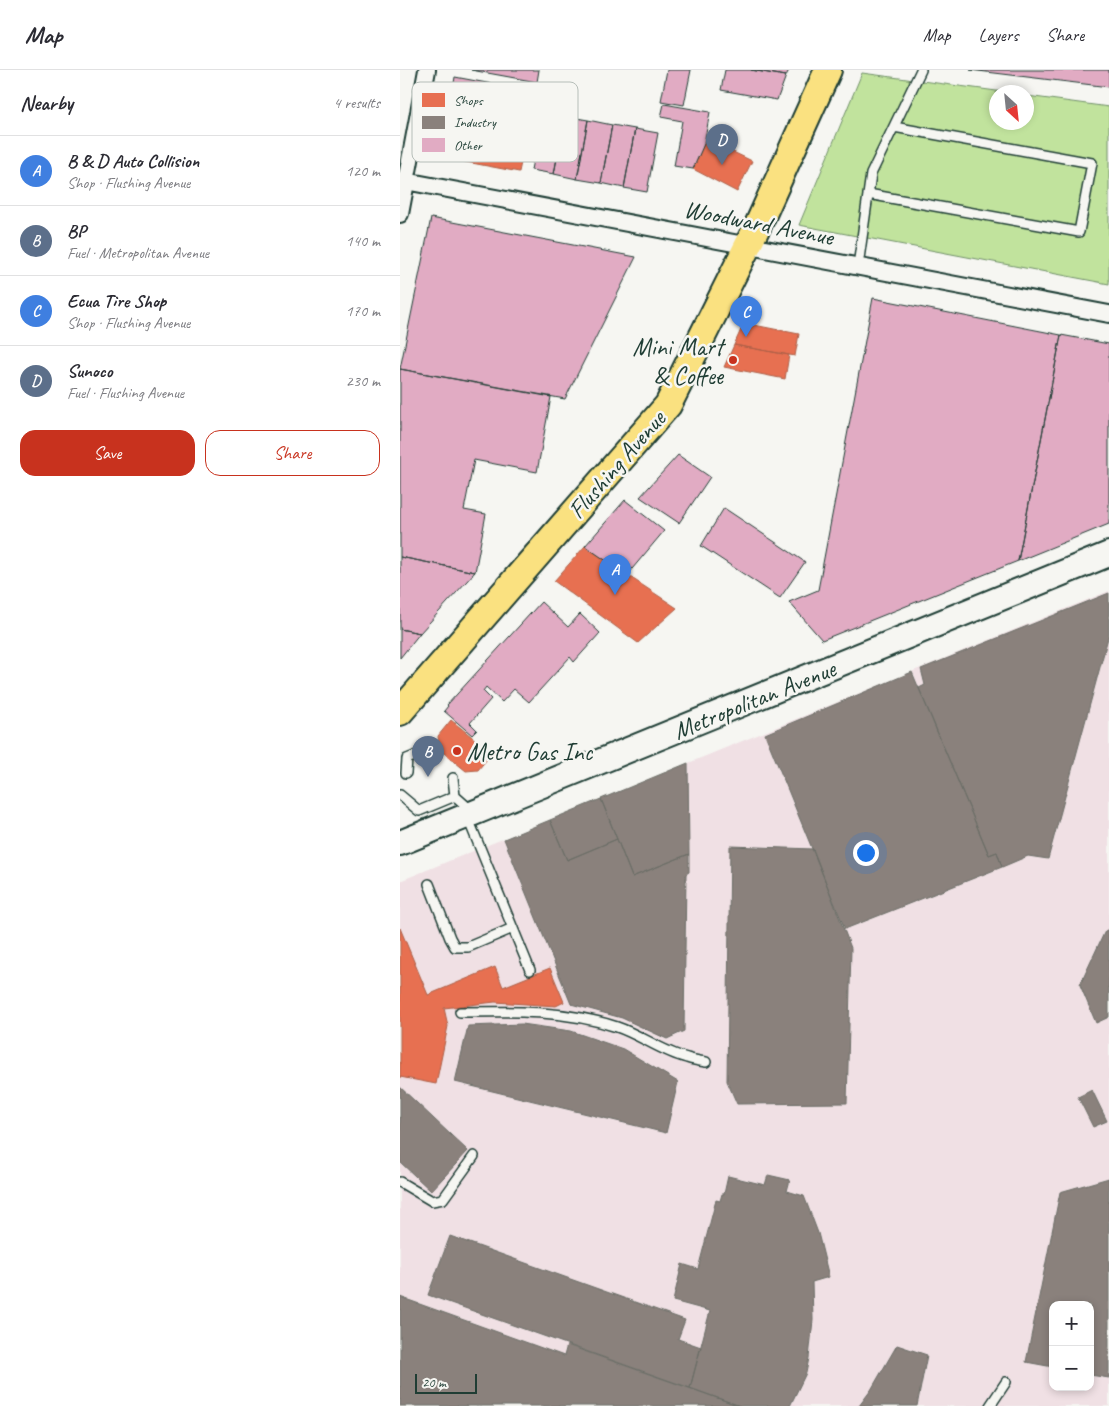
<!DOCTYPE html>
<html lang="en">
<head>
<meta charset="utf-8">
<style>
	body { margin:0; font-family:Caveat,sans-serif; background:#f2f2f3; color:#2b2b33 }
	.controls { position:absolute; right:15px; bottom:15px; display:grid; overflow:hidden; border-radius:10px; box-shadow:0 2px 8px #0003 }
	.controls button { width:45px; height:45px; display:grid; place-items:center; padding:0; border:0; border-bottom:1px solid #e1e1e2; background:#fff; color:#2b2b33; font:25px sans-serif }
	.compass { position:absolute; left:589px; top:15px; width:45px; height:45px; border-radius:50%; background:#fff; box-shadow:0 2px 8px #0003; rotate:153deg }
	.scale { position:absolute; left:15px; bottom:12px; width:62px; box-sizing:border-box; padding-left:5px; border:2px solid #1f3d34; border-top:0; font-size:14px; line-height:18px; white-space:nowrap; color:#1f3d34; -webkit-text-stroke:4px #f6f6f2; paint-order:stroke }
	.you { position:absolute; left:465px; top:782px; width:18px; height:18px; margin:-12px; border:4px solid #fff; border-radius:50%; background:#1a73e8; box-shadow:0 0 0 8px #1a73e833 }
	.badge { display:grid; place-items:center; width:32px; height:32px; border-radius:50%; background:#c8321e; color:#fff; font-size:16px; font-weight:700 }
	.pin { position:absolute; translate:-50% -41px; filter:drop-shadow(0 1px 2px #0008) }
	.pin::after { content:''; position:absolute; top:26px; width:18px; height:15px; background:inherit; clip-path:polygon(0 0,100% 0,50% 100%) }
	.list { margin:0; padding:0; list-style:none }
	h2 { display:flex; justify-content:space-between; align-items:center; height:65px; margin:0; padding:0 20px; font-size:21px }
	h2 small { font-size:16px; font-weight:400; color:#7c7c81 }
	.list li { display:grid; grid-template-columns:32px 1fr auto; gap:15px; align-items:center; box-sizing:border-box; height:70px; padding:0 20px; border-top:1px solid #e1e1e2 }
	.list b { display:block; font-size:19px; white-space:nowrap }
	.list p { margin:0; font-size:16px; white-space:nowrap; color:#7c7c81 }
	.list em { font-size:16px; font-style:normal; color:#7c7c81 }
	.actions { display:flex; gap:10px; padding:15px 20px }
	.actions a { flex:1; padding:11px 0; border:1px solid #c8321e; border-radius:15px; text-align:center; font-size:18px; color:#c8321e }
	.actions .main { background:#c8321e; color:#fff }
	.map { position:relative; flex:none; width:709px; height:1336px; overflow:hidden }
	header { display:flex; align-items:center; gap:30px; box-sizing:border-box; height:70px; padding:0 25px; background:#fff; border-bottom:1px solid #e1e1e2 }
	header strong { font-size:24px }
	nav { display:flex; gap:28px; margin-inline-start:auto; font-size:18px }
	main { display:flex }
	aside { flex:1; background:#fff }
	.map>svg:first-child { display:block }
	.built { fill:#f0e0e4; fill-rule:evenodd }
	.green { fill:#c1e39d; stroke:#709068 }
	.shops { fill:#e76f51; stroke:#ab6048 }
	.industry { fill:#8a817c; stroke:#6a6d66 }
	.building { fill:#e1abc3; stroke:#1f3d34 }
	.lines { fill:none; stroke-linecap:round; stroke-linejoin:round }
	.service-casing { stroke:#1f3d34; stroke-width:12 }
	.minor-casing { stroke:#1f3d34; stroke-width:20 }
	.secondary-casing { stroke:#1f3d34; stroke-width:28 }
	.primary-casing { stroke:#1f3d34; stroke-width:30 }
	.service { stroke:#f6f6f2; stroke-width:9 }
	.minor { stroke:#f6f6f2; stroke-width:16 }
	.secondary { stroke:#f6f6f2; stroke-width:24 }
	.primary { stroke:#fae180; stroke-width:26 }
	.poi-dot { fill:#c8321e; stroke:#f6f6f2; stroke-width:2 }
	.labels { text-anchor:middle; stroke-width:5; stroke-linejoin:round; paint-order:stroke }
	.street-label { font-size:25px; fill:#1f3d34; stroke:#f6f6f2 }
	.poi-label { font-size:25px; fill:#1f3d34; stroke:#f6f6f2; text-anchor:end }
	.key { fill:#f6f6f2; stroke:#b6beb9; stroke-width:1 }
	.key-label { font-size:14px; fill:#1f3d34 }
</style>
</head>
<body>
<header>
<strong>Map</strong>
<nav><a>Map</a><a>Layers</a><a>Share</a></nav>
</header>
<main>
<aside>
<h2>Nearby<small>4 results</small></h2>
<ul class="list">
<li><span class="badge" style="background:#3f7fe0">A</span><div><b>B &amp; D Auto Collision</b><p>Shop · Flushing Avenue</p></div><em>120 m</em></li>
<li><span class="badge" style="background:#5c6f8a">B</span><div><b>BP</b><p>Fuel · Metropolitan Avenue</p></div><em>140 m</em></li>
<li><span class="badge" style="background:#3f7fe0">C</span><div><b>Ecua Tire Shop</b><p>Shop · Flushing Avenue</p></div><em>170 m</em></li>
<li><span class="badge" style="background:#5c6f8a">D</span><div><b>Sunoco</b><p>Fuel · Flushing Avenue</p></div><em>230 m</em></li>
</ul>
<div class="actions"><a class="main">Save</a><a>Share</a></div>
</aside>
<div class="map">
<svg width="709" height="1336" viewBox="0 0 709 1336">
	<rect width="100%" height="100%" fill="#f6f6f2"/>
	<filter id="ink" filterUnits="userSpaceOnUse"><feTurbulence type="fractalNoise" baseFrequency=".02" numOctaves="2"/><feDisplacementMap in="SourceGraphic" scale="10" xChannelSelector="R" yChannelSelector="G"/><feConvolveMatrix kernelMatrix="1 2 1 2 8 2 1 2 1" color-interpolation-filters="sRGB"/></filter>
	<g filter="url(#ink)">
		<path class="built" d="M709,521v815h-709v-525zM653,1235h37v82h-37z"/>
		<path class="green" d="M462,3l142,19h-8v30h30l1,-26 82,11v177l-310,-59z"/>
		<path class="shops" d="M44,68l79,15 -4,19 -79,-15z
			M310,71l42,20 -15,31 -44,-23 11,-25z
			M344,253l55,11 -4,22 -61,-11z
			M334,275l55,10 -4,24 -61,-12z
			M185,476l42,29 50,33 -39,35 -84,-62z
			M51,650l41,33 -14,17 -12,1 -27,-22 -1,-13z
			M0,858l28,67 67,-28 8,20 47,-19 14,34 -8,4 -61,-4 -51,6 4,18 -12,58 -36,-7z"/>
		<path class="industry" d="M709,523v41l-61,225 -20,-3 -26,11 -5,-15 -8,3 -70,-167 6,-3 -4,-16z
			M512,602l77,183 8,-3 5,15 -157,62 -80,-195z
			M288,693l1,91 -57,23 -31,-78z
			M201,729l16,40 -50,21 -17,-40z
			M150,750l17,40 50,-21 15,38 57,-23v18l-3,2 -2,157 -17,8 -45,-21 -51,-14 -67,-165z
			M330,776l83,3 38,99 -4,155 -110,1 -10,-23z
			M709,859v88l-13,6 -16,-38 25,-54z
			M122,954l49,7 52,18 55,33 -12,51 -211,-51 13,-56z
			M0,1017l68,64 -37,40 -31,-29z
			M692,1020l15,31 -14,6 -15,-30z
			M368,1105l22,5 -3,11 17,5 14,37 11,44 -17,5 1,38 -4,38 -3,15 -16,33h-50l-50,-18 20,-77 -37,-10 9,-37 16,5 18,-69 4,1 2,-7h2l4,-18 37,9z
			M709,1108v200l-19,-3v-70h-37v62l-27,-5 34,-170z
			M50,1166l235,84 -7,19 23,8 -11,41 -262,-93z
			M0,1227l164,59 3,-11 173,61h-340z
			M497,1275l30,10 -10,51h-58l12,-16z"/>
		<path class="building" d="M71,0h68l-2,12z
			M267,0h24l-7,35 -23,-4z
			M325,0h26l35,6 -9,24 -56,-10z
			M351,0h38l-3,6z
			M571,0h138v17l-139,-17z
			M55,7l80,15 -3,18 -80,-15z
			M264,34l46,8 -6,32 -11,25 -19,-3 8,-45 -21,-4z
			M142,42l23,4 -11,58 -23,-4z
			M165,46l23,4 -11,59 -23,-5z
			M188,50l24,5 -11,58 -24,-4z
			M212,55l23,4 -11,59 -23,-5z
			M235,59l23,4 -11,59 -23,-4z
			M31,148l205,39 -71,142 -165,-30z
			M473,228l188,37 -43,226 -196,79 -33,-38 29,-12z
			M661,265l48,9v180l-91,37z
			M0,299l151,28 -14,75 -63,-12 -10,50 22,4 -11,58 -75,-15z
			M278,385l32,22 -31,46 -39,-26z
			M225,430l39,31 -37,44 -42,-29z
			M324,438l81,54 -25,36 -79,-52z
			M0,487l75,15 -55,61 -20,-4z
			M141,532l27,25 12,-13 20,19 -26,29 -4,-5 -41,45 -15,-13 -12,13 -16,-15 -3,4 8,8 -21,24 7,7 -5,5 -28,-24 4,-5 -1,-1z
			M0,559l20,4 -20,25z"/>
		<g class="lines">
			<defs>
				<path id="service" d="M468,124l211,38 13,-69 -198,-36
					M458,196l13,-92 50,-104
					M6,703l1,-14 15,-6
					M53,708l2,18 17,15
					M0,725l19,16 36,-15
					M67,746l63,154
					M29,814l21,54 5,9h13l45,-19
					M60,942c53,-1 106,-2 157,15 24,8 45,25 70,31 6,2 12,3 19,4
					M0,1112l32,19 11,-2 31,-43
					M590,1336l16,-24"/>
				<path id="minor" d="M0,110l709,134
					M0,144l27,-144"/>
				<path id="secondary" d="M0,773l709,-289"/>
				<path id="primary" d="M0,642l268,-307 90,-180 70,-155"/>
			</defs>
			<use href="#service" class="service-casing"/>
			<use href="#minor" class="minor-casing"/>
			<use href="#secondary" class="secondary-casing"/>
			<use href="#primary" class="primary-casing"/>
			<use href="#service" class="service"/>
			<use href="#minor" class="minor"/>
			<use href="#secondary" class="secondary"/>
			<use href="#primary" class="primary"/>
		</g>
	</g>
	<g class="poi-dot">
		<circle cx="333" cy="290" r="5"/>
		<circle cx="57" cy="681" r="5"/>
	</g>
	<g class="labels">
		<g class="street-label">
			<text transform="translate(359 152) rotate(11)" y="9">Woodward Avenue</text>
			<text transform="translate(216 394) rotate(-49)" y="9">Flushing Avenue</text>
			<text transform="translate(354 629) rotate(-22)" y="9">Metropolitan Avenue</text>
		</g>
		<g class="poi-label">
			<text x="323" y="285">Mini Mart<tspan x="323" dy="29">&amp; Coffee</tspan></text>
			<text x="67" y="690" text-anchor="start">Metro Gas Inc</text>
		</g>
	</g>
	<rect x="12" y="12" width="166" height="80" rx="8" class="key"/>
	<rect x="22" y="23" width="23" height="14" fill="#e76f51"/>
	<rect x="22" y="46" width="23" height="13" fill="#8a817c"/>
	<rect x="22" y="68" width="23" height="14" fill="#e1abc3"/>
	<g class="key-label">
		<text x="54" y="35">Shops</text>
		<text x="54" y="57">Industry</text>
		<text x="54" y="80">Other</text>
	</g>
</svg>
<div class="controls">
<button>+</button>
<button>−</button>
</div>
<svg class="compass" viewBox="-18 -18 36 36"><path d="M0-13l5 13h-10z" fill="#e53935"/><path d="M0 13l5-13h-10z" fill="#7c7c81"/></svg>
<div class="scale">20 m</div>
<div class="you"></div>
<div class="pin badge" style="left:215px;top:525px;background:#3f7fe0">A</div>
<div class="pin badge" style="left:28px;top:707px;background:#5c6f8a">B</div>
<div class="pin badge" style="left:346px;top:267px;background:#3f7fe0">C</div>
<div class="pin badge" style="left:322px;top:95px;background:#5c6f8a">D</div>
</div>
</main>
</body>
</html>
